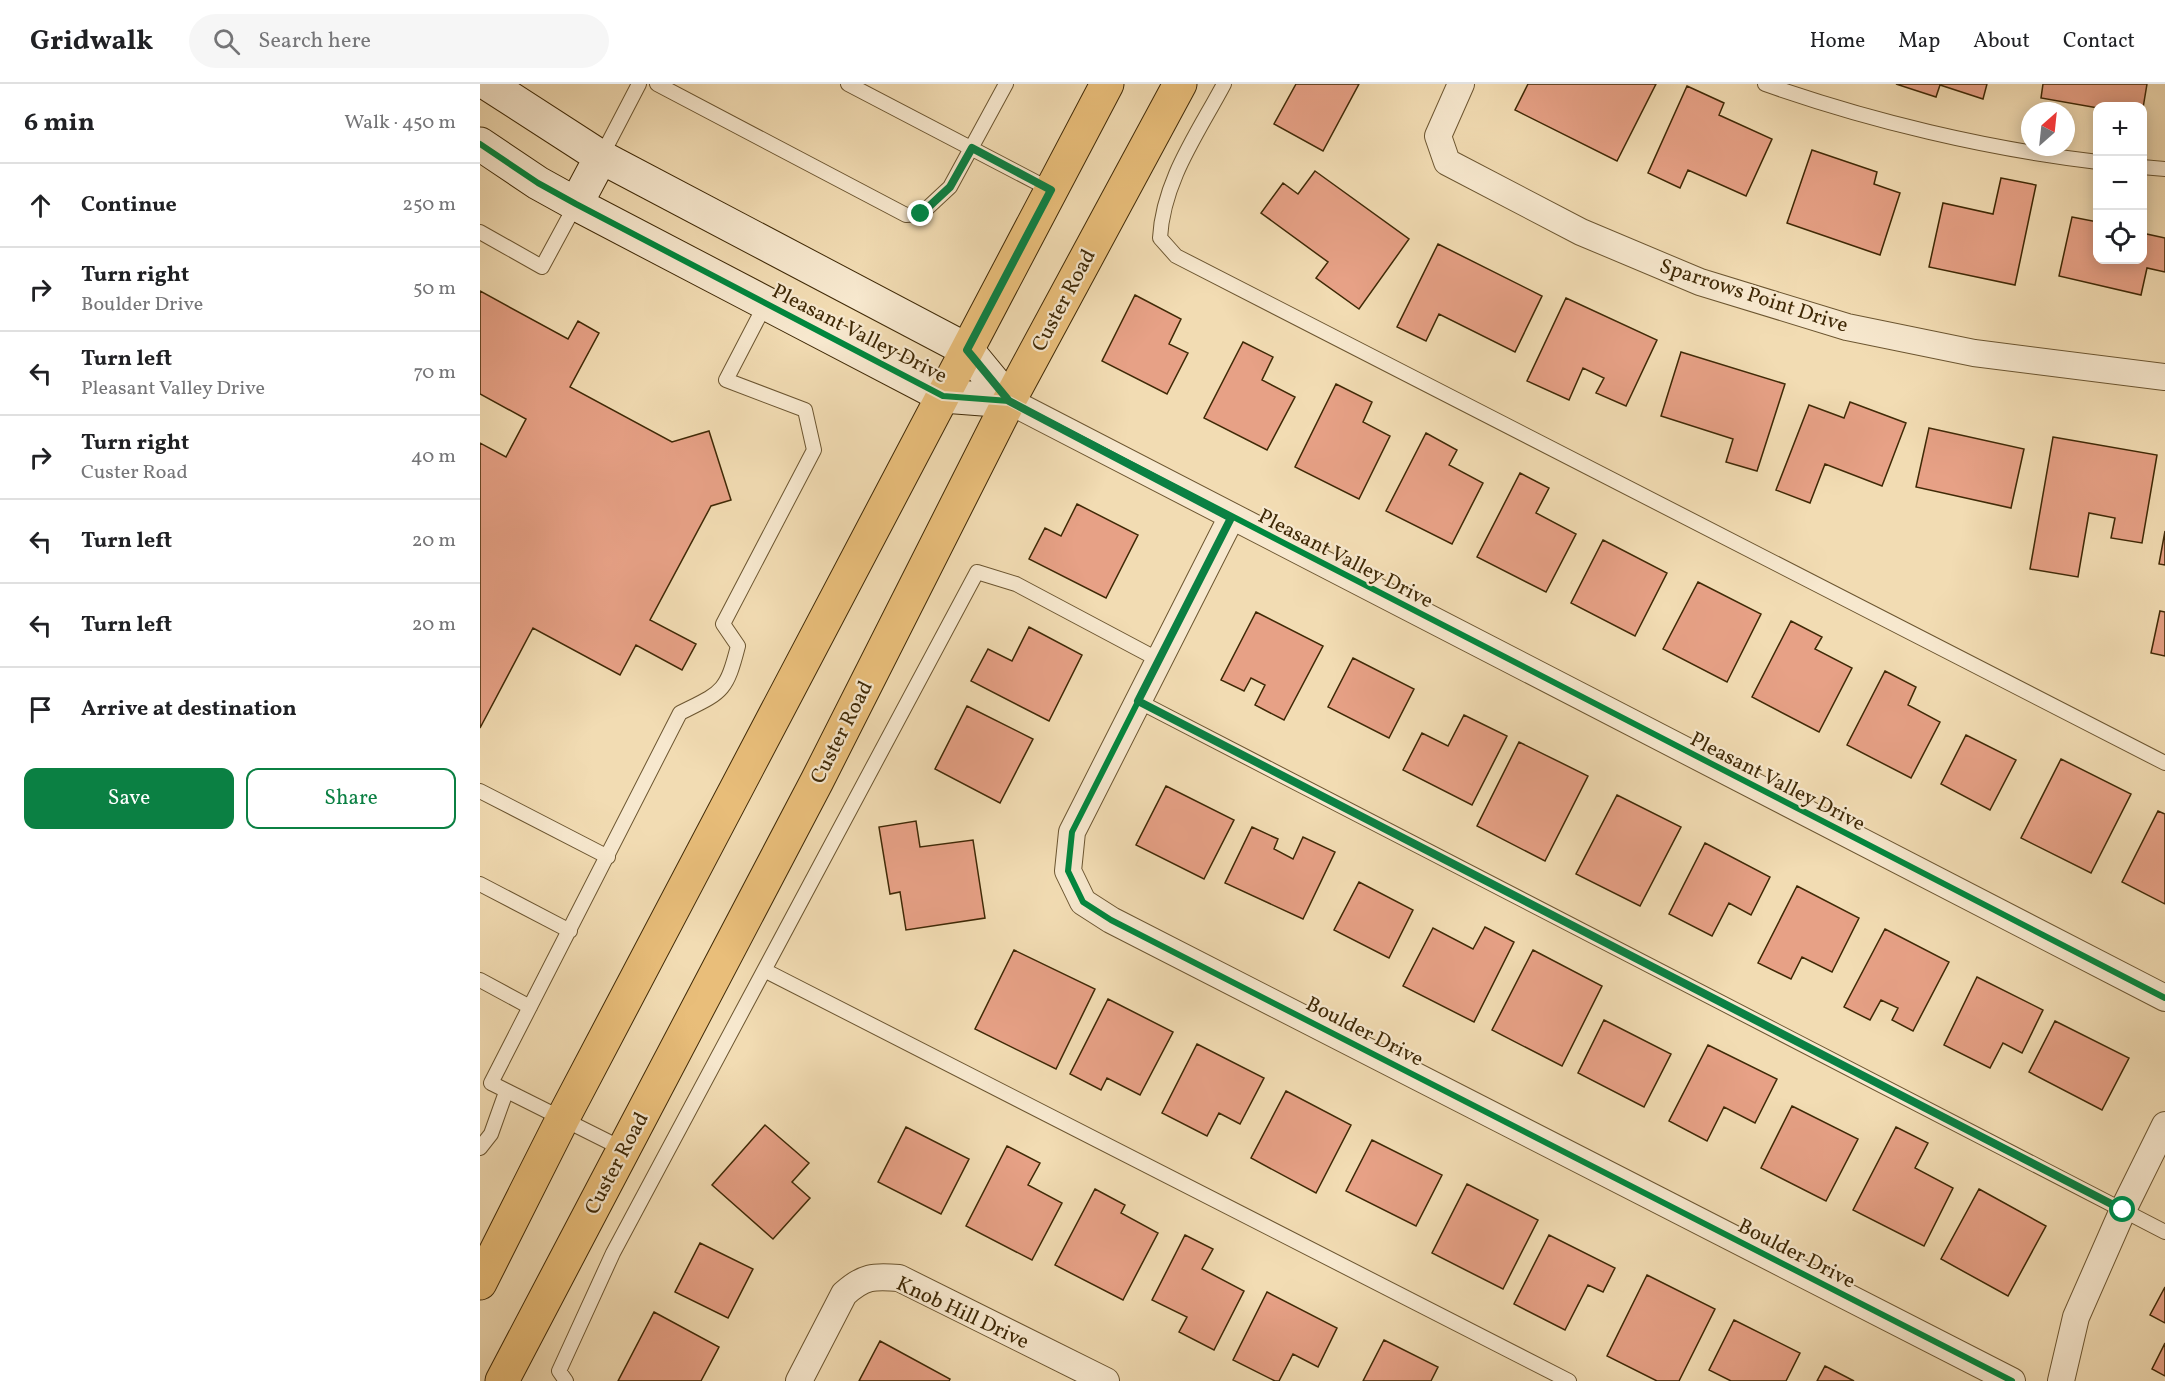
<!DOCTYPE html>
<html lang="en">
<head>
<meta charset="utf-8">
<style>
	body { margin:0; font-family:Vollkorn,serif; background:#f6f6f6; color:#202124 }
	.controls { position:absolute; right:18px; top:18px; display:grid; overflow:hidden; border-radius:12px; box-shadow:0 3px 15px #0003 }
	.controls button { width:54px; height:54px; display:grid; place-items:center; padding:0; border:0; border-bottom:2px solid #e0e0e0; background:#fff; color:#202124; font:30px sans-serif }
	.compass { position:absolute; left:1541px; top:18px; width:54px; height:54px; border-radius:50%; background:#fff; box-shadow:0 3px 15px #0003; rotate:27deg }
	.stop { position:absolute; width:18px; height:18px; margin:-14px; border:4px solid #0b8043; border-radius:50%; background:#fff }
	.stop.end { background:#0b8043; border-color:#fff; box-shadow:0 2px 6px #0008 }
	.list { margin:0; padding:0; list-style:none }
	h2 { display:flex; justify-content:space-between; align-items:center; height:78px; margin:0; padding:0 24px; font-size:26px }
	h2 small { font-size:20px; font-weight:400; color:#757577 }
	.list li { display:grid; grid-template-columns:39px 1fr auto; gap:18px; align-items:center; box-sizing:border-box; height:84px; padding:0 24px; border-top:2px solid #e0e0e0 }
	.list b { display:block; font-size:22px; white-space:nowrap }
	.list p { margin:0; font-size:20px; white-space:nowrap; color:#757577 }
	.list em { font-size:20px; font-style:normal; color:#757577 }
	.actions { display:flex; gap:12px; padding:18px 24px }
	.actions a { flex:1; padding:14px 0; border:2px solid #0b8043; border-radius:12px; text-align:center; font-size:21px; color:#0b8043 }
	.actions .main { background:#0b8043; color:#fff }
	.icon { flex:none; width:33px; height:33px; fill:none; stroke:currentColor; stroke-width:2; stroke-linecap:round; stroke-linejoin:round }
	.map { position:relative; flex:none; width:1685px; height:1297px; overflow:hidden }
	header { display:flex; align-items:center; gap:36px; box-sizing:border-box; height:84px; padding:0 30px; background:#fff; border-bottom:2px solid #e0e0e0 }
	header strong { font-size:28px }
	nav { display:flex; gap:33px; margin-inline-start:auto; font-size:21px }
	.search { width:420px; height:54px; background:#f6f6f6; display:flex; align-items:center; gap:15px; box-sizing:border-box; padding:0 21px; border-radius:33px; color:#757577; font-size:22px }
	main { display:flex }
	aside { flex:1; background:#fff }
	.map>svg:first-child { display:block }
	.building { fill:#e7a186; stroke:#3f2906; stroke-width:1.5 }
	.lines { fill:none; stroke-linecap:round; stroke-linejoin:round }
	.lane-casing { stroke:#6c5631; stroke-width:16 }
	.street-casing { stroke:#6c5631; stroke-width:28 }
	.secondary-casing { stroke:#3f2906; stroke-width:35 }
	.primary-casing { stroke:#3f2906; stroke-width:35 }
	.lane { stroke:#f7e8ce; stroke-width:14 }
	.street { stroke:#f7e8ce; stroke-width:26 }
	.secondary { stroke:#f7e8ce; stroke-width:33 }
	.primary { stroke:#e9be7a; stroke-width:33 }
	.cycleway-casing { stroke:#f7e8ce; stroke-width:10 }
	.cycleway { stroke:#00873e; stroke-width:6 }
	.route { stroke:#0b8043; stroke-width:8 }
	.labels { text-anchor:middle; stroke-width:4.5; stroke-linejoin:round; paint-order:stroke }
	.street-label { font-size:21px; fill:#3f2906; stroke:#f7e8ce }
</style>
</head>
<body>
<header>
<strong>Gridwalk</strong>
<div class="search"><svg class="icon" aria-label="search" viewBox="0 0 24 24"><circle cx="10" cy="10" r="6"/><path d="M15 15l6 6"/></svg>Search here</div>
<nav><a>Home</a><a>Map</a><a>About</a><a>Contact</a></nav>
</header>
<main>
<aside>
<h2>6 min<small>Walk · 450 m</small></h2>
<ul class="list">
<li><svg class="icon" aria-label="ahead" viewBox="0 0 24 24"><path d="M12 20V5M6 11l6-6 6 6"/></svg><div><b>Continue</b></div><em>250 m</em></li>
<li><svg class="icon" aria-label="right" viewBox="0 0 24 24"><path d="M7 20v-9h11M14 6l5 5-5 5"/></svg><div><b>Turn right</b><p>Boulder Drive</p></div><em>50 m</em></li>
<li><svg class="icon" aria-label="left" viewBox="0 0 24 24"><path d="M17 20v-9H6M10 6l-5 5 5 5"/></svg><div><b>Turn left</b><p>Pleasant Valley Drive</p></div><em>70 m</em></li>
<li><svg class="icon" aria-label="right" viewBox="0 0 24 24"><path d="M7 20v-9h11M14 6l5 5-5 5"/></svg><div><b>Turn right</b><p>Custer Road</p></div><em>40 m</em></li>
<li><svg class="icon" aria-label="left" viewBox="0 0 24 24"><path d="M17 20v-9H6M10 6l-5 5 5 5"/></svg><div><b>Turn left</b></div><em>20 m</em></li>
<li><svg class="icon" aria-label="left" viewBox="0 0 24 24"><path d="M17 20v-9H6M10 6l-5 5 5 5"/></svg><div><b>Turn left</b></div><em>20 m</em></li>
<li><svg class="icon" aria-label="arrive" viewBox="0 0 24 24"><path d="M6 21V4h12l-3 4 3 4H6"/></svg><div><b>Arrive at destination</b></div></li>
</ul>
<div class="actions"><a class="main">Save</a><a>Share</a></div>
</aside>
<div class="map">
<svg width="1685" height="1297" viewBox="0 0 1685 1297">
	<rect width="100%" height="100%" fill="#f2dcb3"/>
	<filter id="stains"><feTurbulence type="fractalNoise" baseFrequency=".00333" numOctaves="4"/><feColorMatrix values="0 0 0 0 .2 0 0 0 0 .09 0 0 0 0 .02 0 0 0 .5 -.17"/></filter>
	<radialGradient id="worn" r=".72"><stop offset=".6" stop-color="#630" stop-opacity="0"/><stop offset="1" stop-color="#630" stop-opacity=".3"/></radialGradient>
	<path class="building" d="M816,0h63l-36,67 -49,-27z
		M1048,0h128l-39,77 -102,-51z
		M1416,0h91l-4,15 -43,-14 -4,12z
		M1563,0h104l-5,30v-8l-44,2 -57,-10z
		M1207,2l37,17 -5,12 53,24 -26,57 -58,-26 -8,18 -32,-15z
		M1332,66l65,22 -3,12 26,9 -20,62 -93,-32z
		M835,87l94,68 -50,70 -43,-31 12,-16 -67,-49 22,-30 15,11z
		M1521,94l35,7 -21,100 -86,-18 14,-64 50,11z
		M1592,133l26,5v38h44v-27l23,5v34l-18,-4 -6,27 -82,-19z
		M958,160l104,52 -27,56 -76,-38 -13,27 -29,-14z
		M0,207l88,48 10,-18 21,12 -29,54 102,55 37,-11 22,69 -20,6 -61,114 46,24 -14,26 -46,-25 -16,30 -87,-47 -53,100v-285l26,14 20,-38 -46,-25z
		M655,211l46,24 -12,25 19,9 -21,41 -65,-33z
		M1086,214l91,42 -31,66 -30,-13 8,-15 -21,-10 -14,32 -42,-19z
		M763,258l30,15 -11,23 33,17 -28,53 -63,-32z
		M1201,268l104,32 -28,87 -31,-9 7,-23 -72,-23z
		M856,300l36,18 -9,20 27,14 -31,63 -64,-32z
		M1370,318l56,21 -24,63 -57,-22 -15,39 -34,-13 33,-85 35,13z
		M1449,344l95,21 -13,59 -95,-21z
		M946,349l31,17 -8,15 34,18 -31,61 -66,-33z
		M1573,353l104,18 -15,88 -31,-5 4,-20 -26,-5 -11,64 -48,-8z
		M1040,389l29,15 -13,25 40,21 -30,58 -69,-35z
		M597,420l61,31 -32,63 -77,-39 16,-31 16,8z
		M1685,447v34l-6,-1z
		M1123,456l64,33 -32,63 -64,-33z
		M1218,498l63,32 -34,68 -64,-33z
		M1680,527l5,1v44l-14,-3z
		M776,528l67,34 -39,74 -29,-15 10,-20 -14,-7 -7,13 -23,-11z
		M1311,537l31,16 -7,12 37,19 -33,64 -67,-35z
		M549,543l53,28 -33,66 -78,-40 17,-32 24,12z
		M873,574l61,31 -25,49 -61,-31z
		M1405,587l31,16 -8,18 32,17 -29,56 -64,-33z
		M487,622l66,33 -33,64 -65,-34z
		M984,631l43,21 -35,69 -69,-35 19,-37 26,13z
		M1486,651l50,25 -26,50 -49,-26z
		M1039,658l69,34 -43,85 -68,-35z
		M1581,675l70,35 -40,79 -70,-35z
		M686,702l68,34 -30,59 -68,-34z
		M1137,711l64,32 -41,79 -64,-32z
		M1678,727l7,3v90l-43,-22z
		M436,737l4,26 53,-7 12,78 -79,12 -6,-38 -10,2 -11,-67z
		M772,743l26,12 -4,10 19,10 10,-22 32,15 -32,67 -78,-36z
		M1225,759l65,34 -19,38 -22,-12 -17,33 -43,-22z
		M879,798l54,28 -24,48 -55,-28z
		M1317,802l62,32 -27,54 -30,-15 -11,22 -33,-16z
		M1005,843l29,15 -40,80 -71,-36 30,-58 40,21z
		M1405,845l64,33 -36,69 -21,-11 6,-12 -17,-8 -11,20 -26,-13z
		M534,866l81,39 -39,80 -81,-40z
		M1053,866l69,36 -40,80 -70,-36z
		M1497,893l66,33 -21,43 -19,-10 -13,25 -46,-23z
		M628,915l65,33 -33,63 -33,-17 -6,12 -31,-16z
		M1124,936l67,34 -27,53 -66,-34z
		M1575,937l74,37 -27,52 -73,-38z
		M717,960l67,34 -24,46 -21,-11 -12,23 -45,-23z
		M1228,961l69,34 -22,44 -31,-16 -17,34 -38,-20z
		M806,1007l65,34 -35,68 -65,-35z
		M1312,1022l66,33 -32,62 -65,-33z
		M285,1041l44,38 -17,19 18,16 -37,41 -61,-54z
		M426,1043l63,32 -28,55 -63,-32z
		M1416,1043l32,16 -13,25 38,20 -29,58 -71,-36z
		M892,1056l70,35 -26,51 -70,-35z
		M527,1062l33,17 -12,22 34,18 -30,57 -66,-34z
		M987,1100l71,36 -35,69 -71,-36z
		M615,1105l30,16 -4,8 37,20 -35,67 -68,-35z
		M1499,1105l67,37 -38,70 -67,-37z
		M705,1151l28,14 -11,20 42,22 -30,59 -35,-18 8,-15 -35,-17z
		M1069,1151l66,33 -12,24 -15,-7 -23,45 -51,-26z
		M220,1159l53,26 -25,49 -53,-26z
		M1167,1191l68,34 -36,72h-22l-50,-25z
		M1685,1203v36l-15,-8z
		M787,1208l70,36 -19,39 -25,-13 -14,27h-4l-42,-21z
		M174,1228l65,35 -18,34h-83z
		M1254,1236l66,33 -14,28h-55l-22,-11z
		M904,1256l54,27 -7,14h-68z
		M400,1257l70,38 -1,2h-90z
		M1685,1259v33l-13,-7z
		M1345,1282l29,15h-37z"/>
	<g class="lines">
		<defs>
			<path id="lane" d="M177,0l249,131 15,-1 29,-27 56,-103
				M368,0l203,106
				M744,0c-26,49 -61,97 -64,154l16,18 989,507
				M1285,0c105,37 222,65 333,78
				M121,73l38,-73
				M1662,83l23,2
				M0,148l62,35 34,-63
				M658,617l1027,531
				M0,707l128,66
				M0,800l90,47
				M286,887l803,410
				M0,896l50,27
				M0,1064l11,-14 15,-42
				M143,1065l-132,-66 189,-370c42,-21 46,-20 58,-67l-15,-22 91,-174 -9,-40 -79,-30 40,-77
				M86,1297l-7,-10 54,-118 364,-681 39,12 143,76"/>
			<path id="street" d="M981,0l-23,52 9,26 134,70 119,50 147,45 127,26 191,24
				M529,317l1156,597
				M751,434l-159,314 -4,39 15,31 28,18 901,461
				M319,1297l45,-87c20,-18 29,-18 55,-16l207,103
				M1581,1297l15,-64 47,-107 42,-85"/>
			<path id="secondary" d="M8,0l113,73 366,193 42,51
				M0,60l58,39 38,21 367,192 66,5
				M96,120l25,-47"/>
			<path id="primary" d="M0,1199l83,-165 544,-1034
				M22,1297l315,-600 192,-380 171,-317"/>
		</defs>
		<use href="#lane" class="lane-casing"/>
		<use href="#street" class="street-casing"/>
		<use href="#secondary" class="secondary-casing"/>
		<use href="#primary" class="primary-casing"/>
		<use href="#lane" class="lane"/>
		<use href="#street" class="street"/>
		<use href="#secondary" class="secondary"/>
		<use href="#primary" class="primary"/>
		<defs>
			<path id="cycleway" d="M0,60l58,39 38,21 367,192 66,5 1156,597
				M751,434l-159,314 -4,39 15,31 28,18 901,461"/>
		</defs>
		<use href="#cycleway" class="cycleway-casing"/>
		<use href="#cycleway" class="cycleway"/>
	</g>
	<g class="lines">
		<path class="route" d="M441,130l29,-27 22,-39 79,42 -84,160 42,51 222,117 -93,183 985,509"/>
	</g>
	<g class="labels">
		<g class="street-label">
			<text transform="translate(1274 211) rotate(18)" y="7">Sparrows Point Drive</text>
			<text transform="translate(583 216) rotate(-62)" y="7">Custer Road</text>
			<text transform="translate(380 249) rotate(27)" y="7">Pleasant Valley Drive</text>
			<text transform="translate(866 474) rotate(27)" y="7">Pleasant Valley Drive</text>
			<text transform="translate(361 648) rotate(-63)" y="7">Custer Road</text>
			<text transform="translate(1298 697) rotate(27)" y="7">Pleasant Valley Drive</text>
			<text transform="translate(885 947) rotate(27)" y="7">Boulder Drive</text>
			<text transform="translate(136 1079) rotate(-62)" y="7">Custer Road</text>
			<text transform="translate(1317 1169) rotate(27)" y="7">Boulder Drive</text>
			<text transform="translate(483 1228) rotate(25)" y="7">Knob Hill Drive</text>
		</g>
	</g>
	<rect width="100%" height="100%" filter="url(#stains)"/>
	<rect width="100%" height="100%" fill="url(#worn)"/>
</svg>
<div class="controls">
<button>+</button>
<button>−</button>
<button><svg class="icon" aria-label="locate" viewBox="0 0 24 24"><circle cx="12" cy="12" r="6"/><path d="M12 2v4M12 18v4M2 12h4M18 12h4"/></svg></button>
</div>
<svg class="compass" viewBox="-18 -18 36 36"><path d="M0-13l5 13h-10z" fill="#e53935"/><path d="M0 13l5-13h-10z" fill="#757577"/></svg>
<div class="stop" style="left:1643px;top:1126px"></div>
<div class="stop end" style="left:441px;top:130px"></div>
</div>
</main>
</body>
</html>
